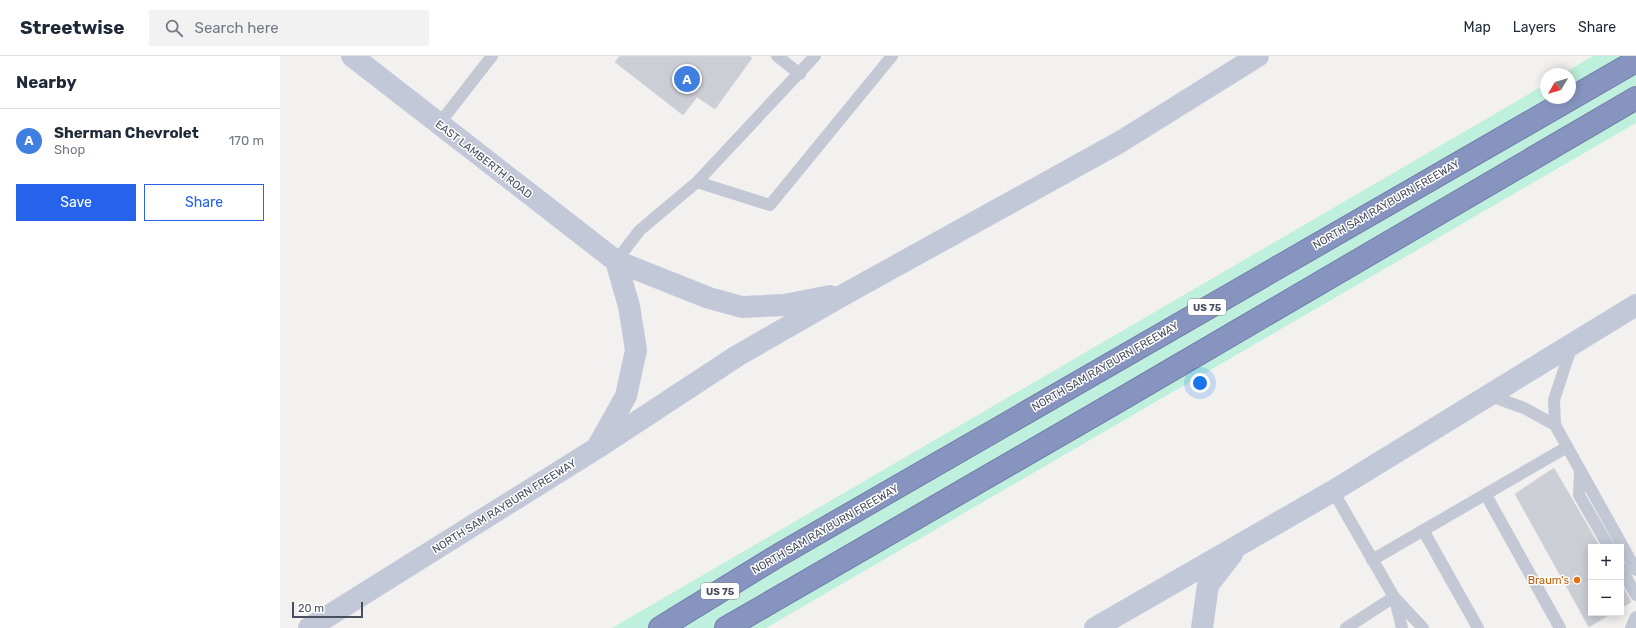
<!DOCTYPE html>
<html lang="en">
<head>
<meta charset="utf-8">
<style>
	body { margin:0; font-family:Rubik,sans-serif; background:#f2f2f3; color:#1f2937 }
	.controls { position:absolute; right:12px; bottom:12px; display:grid; overflow:hidden; border-radius:0px; box-shadow:0 2px 10px #0003 }
	.controls button { width:36px; height:36px; display:grid; place-items:center; padding:0; border:0; border-bottom:1px solid #e0e1e3; background:#fff; color:#1f2937; font:20px sans-serif }
	.compass { position:absolute; left:1260px; top:12px; width:36px; height:36px; border-radius:50%; background:#fff; box-shadow:0 2px 10px #0003; rotate:232deg }
	.scale { position:absolute; left:12px; bottom:10px; width:71px; box-sizing:border-box; padding-left:4px; border:2px solid #484e5e; border-top:0; font-size:11px; line-height:14px; white-space:nowrap; color:#484e5e; -webkit-text-stroke:3px #fff; paint-order:stroke }
	.you { position:absolute; left:920px; top:327px; width:14px; height:14px; margin:-10px; border:3px solid #fff; border-radius:50%; background:#1a73e8; box-shadow:0 0 0 6px #1a73e833 }
	.badge { display:grid; place-items:center; width:26px; height:26px; border-radius:50%; background:#2563eb; color:#fff; font-size:13px; font-weight:700 }
	.pin { position:absolute; translate:-50% -50%; border:2px solid #fff; box-shadow:0 1px 4px #0006 }
	.list { margin:0; padding:0; list-style:none }
	h2 { display:flex; justify-content:space-between; align-items:center; height:52px; margin:0; padding:0 16px; font-size:17px }
	h2 small { font-size:13px; font-weight:400; color:#747a83 }
	.list li { display:grid; grid-template-columns:26px 1fr auto; gap:12px; align-items:center; box-sizing:border-box; height:64px; padding:0 16px; border-top:1px solid #e0e1e3 }
	.list b { display:block; font-size:15px; white-space:nowrap }
	.list p { margin:0; font-size:13px; white-space:nowrap; color:#747a83 }
	.list em { font-size:13px; font-style:normal; color:#747a83 }
	.actions { display:flex; gap:8px; padding:12px 16px }
	.actions a { flex:1; padding:9px 0; border:1px solid #2563eb; border-radius:0px; text-align:center; font-size:14px; color:#2563eb }
	.actions .main { background:#2563eb; color:#fff }
	.icon { flex:none; width:22px; height:22px; fill:none; stroke:currentColor; stroke-width:2; stroke-linecap:round; stroke-linejoin:round }
	.map { position:relative; flex:none; width:1356px; height:572px; overflow:hidden }
	header { display:flex; align-items:center; gap:24px; box-sizing:border-box; height:56px; padding:0 20px; background:#fff; border-bottom:1px solid #e0e1e3 }
	header strong { font-size:19px }
	nav { display:flex; gap:22px; margin-inline-start:auto; font-size:14px }
	.search { width:280px; height:36px; background:#f2f2f3; display:flex; align-items:center; gap:10px; box-sizing:border-box; padding:0 14px; border-radius:0px; color:#747a83; font-size:15px }
	main { display:flex }
	aside { flex:1; background:#fff }
	.map>svg:first-child { display:block }
	.green { fill:#bff0de }
	.building { fill:#ccced6; stroke:#d4d4db }
	.lines { fill:none; stroke-linecap:round; stroke-linejoin:round }
	.highway-casing { stroke:#737fab; stroke-width:24 }
	.lane { stroke:#c4c8d5; stroke-width:12 }
	.secondary { stroke:#c3c8d9; stroke-width:22 }
	.highway { stroke:#8794bf; stroke-width:22 }
	.food-dot { fill:#e8710a; stroke:#fff; stroke-width:1.5 }
	.labels { text-anchor:middle; stroke-width:3; stroke-linejoin:round; paint-order:stroke }
	.shield { fill:#fff; stroke:#7f838e; stroke-width:1 }
	.shield-label { font-size:10px; font-weight:bold; fill:#484e5e }
	.street-label { font-size:11px; fill:#484e5e; stroke:#fff }
	.food-label { font-size:11px; fill:#c56008; stroke:#fff; text-anchor:end }
</style>
</head>
<body>
<header>
<strong>Streetwise</strong>
<div class="search"><svg class="icon" aria-label="search" viewBox="0 0 24 24"><circle cx="10" cy="10" r="6"/><path d="M15 15l6 6"/></svg>Search here</div>
<nav><a>Map</a><a>Layers</a><a>Share</a></nav>
</header>
<main>
<aside>
<h2>Nearby<small></small></h2>
<ul class="list">
<li><span class="badge" style="background:#3f7fe0">A</span><div><b>Sherman Chevrolet</b><p>Shop</p></div><em>170 m</em></li>
</ul>
<div class="actions"><a class="main">Save</a><a>Share</a></div>
</aside>
<div class="map">
<svg width="1356" height="572" viewBox="0 0 1356 572">
	<rect width="100%" height="100%" fill="#f2f1f0"/>
	<path class="green" d="M1313,0h43v67l-870,505h-154l934,-544v14h24v-24h-8z"/>
	<path class="building" d="M340,0h130l2,2 -37,51 -18,-12 -14,18 -68,-53z
		M1274,412l46,79h-9v66h21l-23,14 -74,-133z
		M1341,528l10,18 -10,6z"/>
	<g class="lines">
		<defs>
			<path id="highway" d="M380,572l119,-73 857,-494
				M446,572l392,-227 518,-303"/>
		</defs>
		<use href="#highway" class="highway-casing"/>
		<path class="lane" d="M497,0l23,18
			M159,68l53,-68
			M417,126l73,23 122,-149
			M336,205l24,-31 57,-48 118,-126
			M1292,289l-18,55 1,25 81,145
			M1208,339l36,13 31,17
			M1300,415l-1,24 30,52
			M1053,435l61,106 29,31
			M1206,439l74,133
			M1143,474l55,98
			M1092,504l195,-113
			M1341,512l15,27
			M1115,543l7,29
			M1066,572l48,-31
			M1351,572l5,-11"/>
		<path class="secondary" d="M72,0l264,205 93,37 33,9 42,-2 46,-9
			M318,390l28,-50 10,-46 -7,-44 -13,-45
			M29,572l288,-180 140,-92 108,-62 275,-152 138,-86
			M815,572l238,-137 303,-186
			M922,572l6,-43 24,-31"/>
		<use href="#highway" class="highway"/>
	</g>
	<circle class="food-dot" cx="1297" cy="524" r="4"/>
	<g class="labels">
		<g class="shield">
			<rect x="908" y="243" width="38" height="16" rx="3"/>
			<rect x="421" y="527" width="38" height="16" rx="3"/>
		</g>
		<g class="shield-label">
			<text x="927" y="255">US 75</text>
			<text x="440" y="539">US 75</text>
		</g>
		<g class="street-label">
			<text transform="translate(204 103) rotate(38)" y="4">EAST LAMBERTH ROAD</text>
			<text transform="translate(1106 148) rotate(-30)" y="4">NORTH SAM RAYBURN FREEWAY</text>
			<text transform="translate(825 310) rotate(-30)" y="4">NORTH SAM RAYBURN FREEWAY</text>
			<text transform="translate(224 450) rotate(-32)" y="4">NORTH SAM RAYBURN FREEWAY</text>
			<text transform="translate(545 473) rotate(-30)" y="4">NORTH SAM RAYBURN FREEWAY</text>
		</g>
		<g class="food-label">
			<text x="1289" y="528">Braum's</text>
		</g>
	</g>
</svg>
<div class="controls">
<button>+</button>
<button>−</button>
</div>
<svg class="compass" viewBox="-18 -18 36 36"><path d="M0-13l5 13h-10z" fill="#e53935"/><path d="M0 13l5-13h-10z" fill="#747a83"/></svg>
<div class="scale">20 m</div>
<div class="you"></div>
<div class="pin badge" style="left:407px;top:23px;background:#3f7fe0">A</div>
</div>
</main>
</body>
</html>
